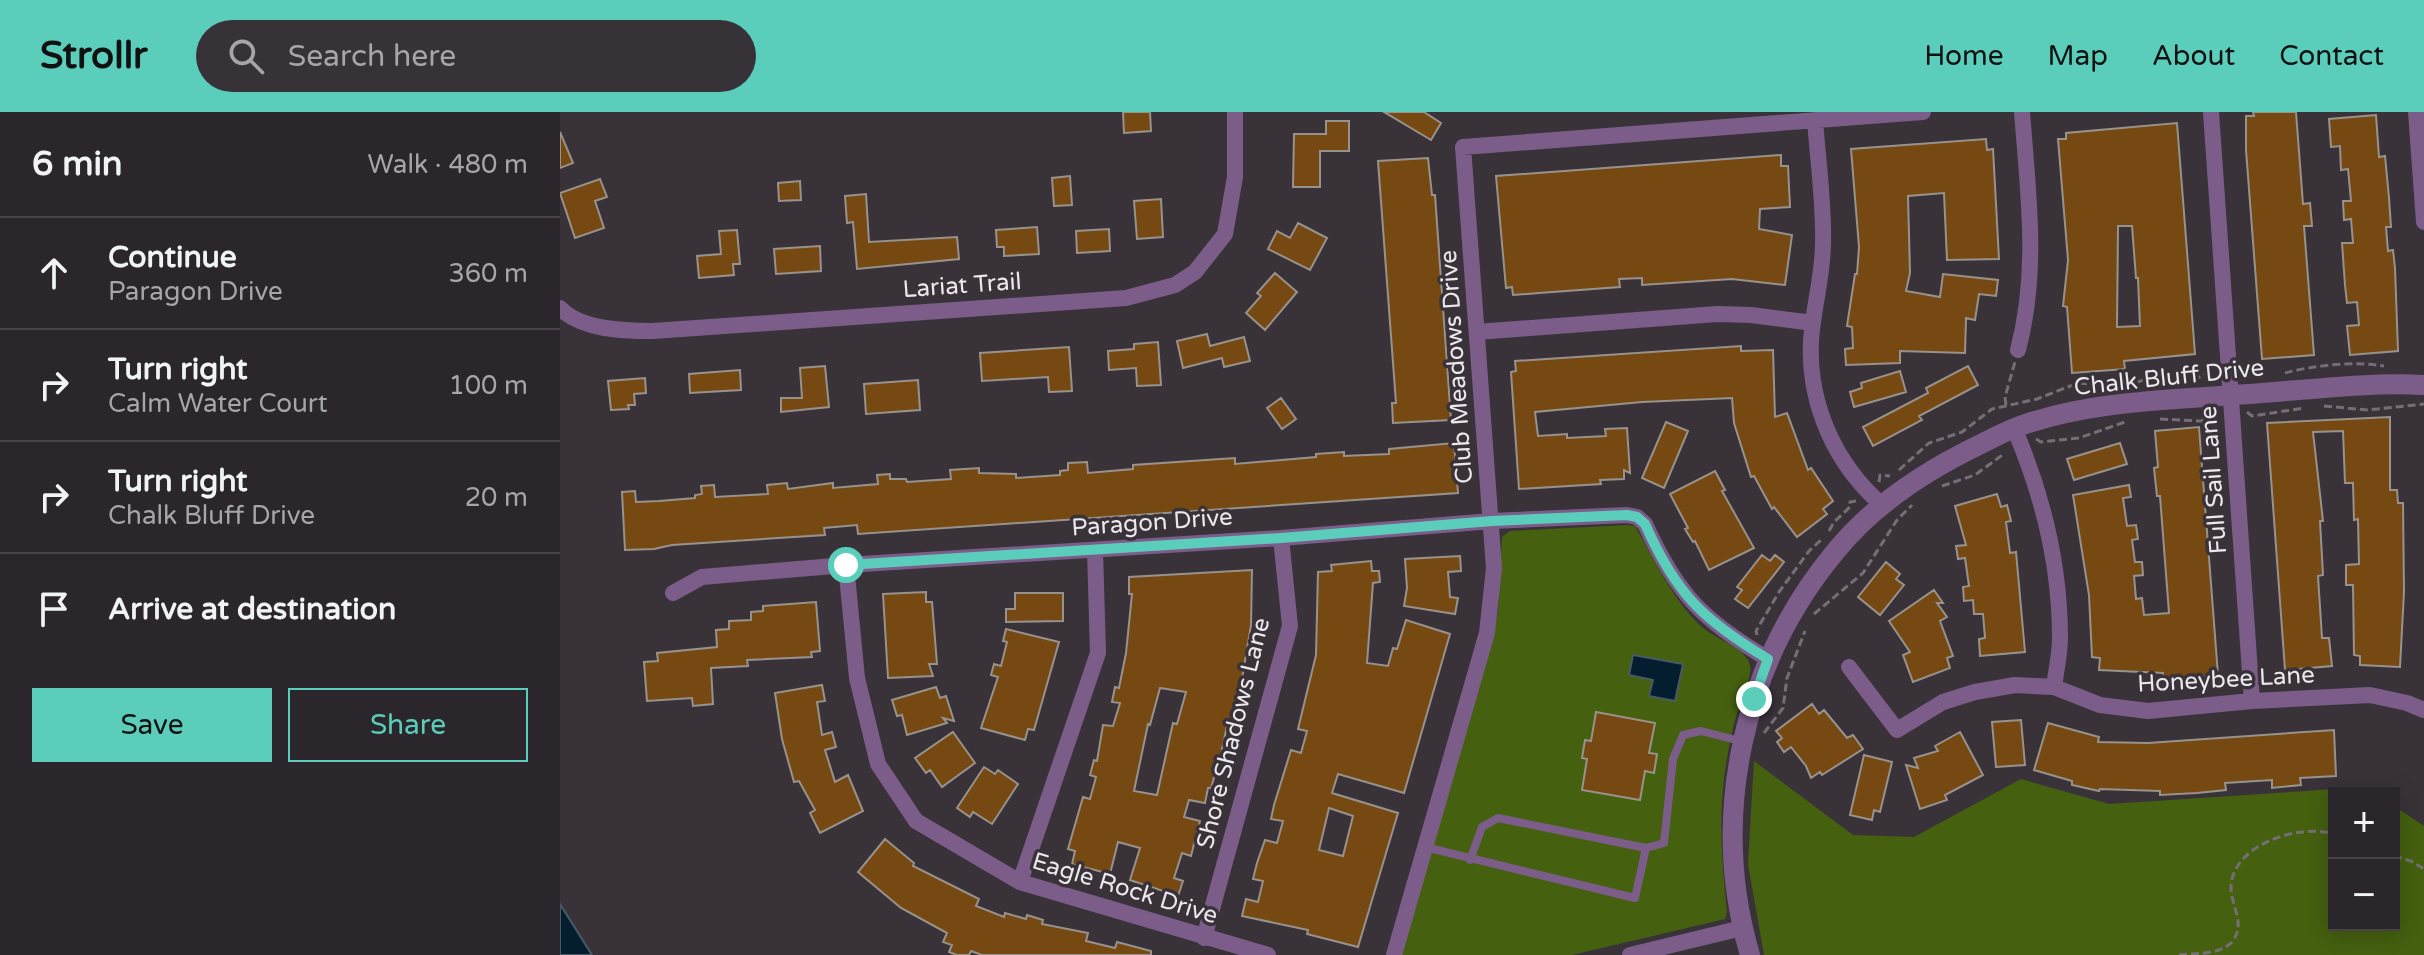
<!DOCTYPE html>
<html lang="en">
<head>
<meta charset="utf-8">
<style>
	body { margin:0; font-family:"Varela Round",sans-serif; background:#373237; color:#f1f3f6 }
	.controls { position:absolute; right:24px; bottom:24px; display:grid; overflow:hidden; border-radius:0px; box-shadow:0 4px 20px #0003 }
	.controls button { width:72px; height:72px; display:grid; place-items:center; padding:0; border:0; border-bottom:2px solid #474347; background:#2b262b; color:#f1f3f6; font:40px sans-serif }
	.stop { position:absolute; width:24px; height:24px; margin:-18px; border:6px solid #5bcebb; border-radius:50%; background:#fff }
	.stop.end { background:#5bcebb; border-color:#fff; box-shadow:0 2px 8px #0008 }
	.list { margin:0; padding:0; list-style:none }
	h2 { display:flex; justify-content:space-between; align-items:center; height:104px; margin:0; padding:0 32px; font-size:34px }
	h2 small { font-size:26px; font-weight:400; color:#a6a5a9 }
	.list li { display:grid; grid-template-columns:52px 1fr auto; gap:24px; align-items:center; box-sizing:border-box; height:112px; padding:0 32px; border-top:2px solid #474347 }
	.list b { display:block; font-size:30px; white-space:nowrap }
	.list p { margin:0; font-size:26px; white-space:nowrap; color:#a6a5a9 }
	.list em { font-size:26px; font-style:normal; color:#a6a5a9 }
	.actions { display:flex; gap:16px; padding:24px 32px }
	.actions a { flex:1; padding:18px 0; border:2px solid #5bcebb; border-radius:0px; text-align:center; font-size:28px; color:#5bcebb }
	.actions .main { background:#5bcebb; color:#111 }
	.icon { flex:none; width:44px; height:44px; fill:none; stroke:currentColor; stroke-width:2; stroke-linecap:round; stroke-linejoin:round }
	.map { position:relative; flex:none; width:1864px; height:843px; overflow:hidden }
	header { display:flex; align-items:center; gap:48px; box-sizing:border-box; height:112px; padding:0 40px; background:#5bcebb; color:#111 }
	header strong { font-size:38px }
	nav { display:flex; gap:44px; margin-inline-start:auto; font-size:28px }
	.search { width:560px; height:72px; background:#373237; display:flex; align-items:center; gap:20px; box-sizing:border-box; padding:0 28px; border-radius:44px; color:#a6a5a9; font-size:30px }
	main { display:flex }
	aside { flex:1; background:#2b262b }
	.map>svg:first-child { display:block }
	.green { fill:#45600f }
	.water { fill:#041e2f; stroke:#495a67; stroke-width:2 }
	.building { fill:#764812; stroke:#98928c; stroke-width:2; fill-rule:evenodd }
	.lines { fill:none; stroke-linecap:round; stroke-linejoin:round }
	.path { stroke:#756f75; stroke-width:3; stroke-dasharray:8 4; stroke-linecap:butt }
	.service { stroke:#7c5d8a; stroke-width:8 }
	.minor { stroke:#7c5d8a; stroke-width:16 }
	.tertiary { stroke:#7c5d8a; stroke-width:20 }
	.route { stroke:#5bcebb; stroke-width:10 }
	.labels { text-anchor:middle; stroke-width:7; stroke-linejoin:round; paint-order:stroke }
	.street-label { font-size:24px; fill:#ebe7eb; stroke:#393339 }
</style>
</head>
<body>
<header>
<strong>Strollr</strong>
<div class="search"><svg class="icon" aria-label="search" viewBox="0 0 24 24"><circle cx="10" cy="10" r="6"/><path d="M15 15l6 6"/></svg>Search here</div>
<nav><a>Home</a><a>Map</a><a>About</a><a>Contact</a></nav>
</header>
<main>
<aside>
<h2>6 min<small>Walk · 480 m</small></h2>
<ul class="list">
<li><svg class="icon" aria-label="ahead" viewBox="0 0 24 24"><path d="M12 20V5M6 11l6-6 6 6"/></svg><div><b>Continue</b><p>Paragon Drive</p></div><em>360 m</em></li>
<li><svg class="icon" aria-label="right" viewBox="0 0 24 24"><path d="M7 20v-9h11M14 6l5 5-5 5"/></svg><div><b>Turn right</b><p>Calm Water Court</p></div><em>100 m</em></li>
<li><svg class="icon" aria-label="right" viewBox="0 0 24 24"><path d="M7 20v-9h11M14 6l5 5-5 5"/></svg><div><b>Turn right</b><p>Chalk Bluff Drive</p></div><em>20 m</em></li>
<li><svg class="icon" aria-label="arrive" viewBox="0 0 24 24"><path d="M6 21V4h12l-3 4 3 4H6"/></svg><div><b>Arrive at destination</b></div></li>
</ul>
<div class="actions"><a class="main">Save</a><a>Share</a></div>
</aside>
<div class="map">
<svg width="1864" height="843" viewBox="0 0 1864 843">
	<rect width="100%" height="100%" fill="#393339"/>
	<path class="green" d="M1068,413l7,1c20,34 38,75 68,102 13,11 43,20 47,37 3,12 -13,45 -16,59 -17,70 -14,117 -7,188l-2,7 -153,36h-173l93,-311 6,-33 4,-74 8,-6z
		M1194,649l99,74 61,2 107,-58 88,25 257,-17 9,6h-41v132h60v-119l30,20v129h-660l-16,-91z"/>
	<path class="water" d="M1073,543l50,9 -8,37 -26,-5 4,-16 -24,-5z
		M0,792l32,51h-32z"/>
	<path class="building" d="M563,0h27l1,19 -27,2z
		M824,0h40l17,11 -10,17z
		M1693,0h43l7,92 7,-1 2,23h-8l10,129 -52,4 -16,-209v-34h8z
		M1816,3l3,42 6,-1 4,42 2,29h-5l2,24 5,-1 2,18 3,83 -48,4 -3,-29 12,-1 -2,-23 -10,1 -2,-18 -3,-42h11l-2,-24 -7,1 -1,-19h8l-3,-32 -7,1 -1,-24 -9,1 -2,-28z
		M766,9h23v30h-29v36h-27l1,-53h32z
		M1617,11l18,231 -71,7 1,8 -53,4 -5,-66 -4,-1 5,-46 -10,-121h8v-6zM1558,114h14l4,52h2l2,48 -23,1z
		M0,20l13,31 -13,5z
		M1426,27l1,11 6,-1 6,110 -52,1 -3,-67 -36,3 2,77 -4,18 34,6 3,-23 55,6 -2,16 -17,-2 -4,26 -9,-2 -1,35 -65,-2v12l-54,2 -1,-16 8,-1 -1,-21 -5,-1 8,-52h2l2,-27 -8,-98z
		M1221,43v11h7l2,41 -30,2 -1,20 33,6 -7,50 -53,-6 -90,6v-7l-23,1 1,8 -81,6 -26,2 -1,-8 -6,1 -10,-112z
		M868,46l4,37h3l16,225 -58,3 -1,-20h4l-18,-242z
		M510,64l2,29 -18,1 -2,-28z
		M40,67l7,18 -12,4 9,27 -29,10 -15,-45z
		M240,69l1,19 -22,1 -1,-18z
		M306,82l3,48 88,-5 2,22 -102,10 -4,-47 -6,1 -2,-27z
		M601,87l2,38 -26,2 -3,-38z
		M738,111l29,15 -17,32 -42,-21 9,-18 13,7z
		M477,115l2,27 -35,2v-9h-7l-1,-17z
		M549,117l1,22 -33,2 -1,-22z
		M177,118l3,34h-7l1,11 -35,3 -2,-22 24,-2 -2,-23z
		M260,134l1,25 -45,3 -2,-25z
		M715,161l22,19 -32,38 -19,-17 15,-17 -4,-3z
		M647,222l3,12 34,-9 6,24 -26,6 -2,-9 -39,10 -6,-27z
		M598,230l3,43 -24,1 -1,-18 -27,2 -1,-19 26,-2v-5z
		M1181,234v5l32,-1 2,67 12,-4 21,57 3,-2 22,33 -10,8 4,5 -30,23 -23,-30 -2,2 -18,-33 -3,1 -17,-54 -2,-25 -90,4 -107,10 3,24 29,-2v4l39,-2 -1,-7 22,-1 3,45 -6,-3v9l-24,1 1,4 -82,5 -8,-117 5,-1 -1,-10z
		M509,235l3,44 -23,1 -1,-15 -66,4 -2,-28z
		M265,254l4,41 -48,5v-14h21l-2,-30z
		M1408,254l10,19 -59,31 3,4 -49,26 -10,-19 65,-34 -2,-5z
		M180,258l1,20 -51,3 -1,-19z
		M1340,259l6,21 -52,15 -4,-15 12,-4 -1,-5z
		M85,266l1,15 -12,1 1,11h-7l1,4 -18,1 -3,-29z
		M358,268l2,30 -54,4 -2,-30z
		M721,286l15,21 -14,10 -15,-21z
		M1830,305v73h7l1,13h5l1,89 -4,75 -40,-2v-9l-6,-1 -1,-70h-7v-20l13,-1 -1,-45 -4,1 -1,-37h-8l-2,-52 -30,1 10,89h-3l3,54 -5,1 4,62h7l3,28 -47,4 -18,-247z
		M1106,310l22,9 -24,57 -22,-10z
		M1639,315l19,248 -54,4 -1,-6 -64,-3 1,-12 -8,-1 -3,-62 -16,-100 56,-10 2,12 -8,1 4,28 9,-1 2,14 -6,1 3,22h7l1,13 -9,1 2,23 6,-1 2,17 25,-2 -9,-117h-3l-3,-28 4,-1 -3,-36z
		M894,331l4,50 -600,41 -1,-9 -33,3 1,7 -153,10 -18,4 -29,1 -3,-58 13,-1 1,11 23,-1 36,-3v-3l7,-1 -1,-8 13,-1 1,12 53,-3 -1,-9 20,-2 1,6 45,-6v5l45,-4 -1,-9 13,-1v5h16l1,3 44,-3 -1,-9 29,-2v5l37,1v4l44,-3v-4l8,-1v-7l19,-1 1,11 45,-4v-4l73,-5 29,-2v6l81,-7v-3l28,-2v4l45,-2v-5z
		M1560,331l7,21 -53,16 -7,-21z
		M1155,359l10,19 -3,1 32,57 -45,22 -14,-29 -2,1 -8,-13 3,-1 -18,-34z
		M1437,382l4,13 6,-2 4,16 -5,1 4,31 6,-1 9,100 -45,4 -1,-17 6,-1 -2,-24h-9l-1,-14 -9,1 -1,-14 6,-1 -4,-28 -7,1 -2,-13 10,-1 -11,-39z
		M1202,443l8,6 5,-6 9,7 -36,46 -13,-9 7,-9 -5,-3z
		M900,444l1,15 -13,1 2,25 8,1 -3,16 -51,-8 3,-18 -2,-29z
		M811,449l1,10h7l1,11 -7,1 -6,80 21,3 5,-18 4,1 9,-29 44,14 -46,159 -66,-19 -6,19 66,20 -40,134 -51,-13 1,-4 -66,-14 4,-17 12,3 5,-21 -10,-2 4,-16 8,-23 12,3 6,-22 -12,-2 3,-14 17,-55 10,3 6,-22 -9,-2 18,-74 2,-83 14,-1 -1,-6zM769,696l24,8 -10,40 -24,-6z
		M1326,450l14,12 -4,5 8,6 -24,30 -22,-18z
		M692,458l-1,55 -11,66 -9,30h-3l-7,33 -10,34h-3l-3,15 -16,-3 -5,17 16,4 -9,35 -9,-3 -8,25 9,3 -5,15 -48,-16 10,-32 -22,-6 -8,32 -38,-10 3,-13 -7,-2 15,-52 7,2 6,-22 -6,-2 4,-15 3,1 6,-36 10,1 7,-23 -8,-1 3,-15 4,1 7,-35 6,-59h-3v-17zM600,576l26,4 -9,32 -4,-1 -16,72 -23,-4 14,-67 2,1z
		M1374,478l9,13h-6l10,14 -7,4 13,35 -6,2 3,10 -37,14 -10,-27 7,-3 -21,-31z
		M366,480v10h6l5,62h-8l4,12 -45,2 -5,-84z
		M455,481h48v28l-57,1v-13h9z
		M256,490l4,49 -9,1 1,5 -65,3 1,6 -37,2 2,36 -20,2 -1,-8 -45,3 -3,-39 14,-1 -1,-8 60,-6 -1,-17 13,-1v-8l22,-1v-8l12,-1v-5z
		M446,517l53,13 -25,88 -6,-1 -3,11 -44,-12 17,-51 -7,-2 3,-11 7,2 6,-24 -4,-1z
		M262,573l3,16 -8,1 5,33 10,-3 4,15 -11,3 10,32 13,-7 15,36 -43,22 -10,-20 5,-3 -16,-29 -5,1 -12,-43 -7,-46z
		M376,575l4,11 6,-2 8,25 -11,-3 4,5 -40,12 -5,-20 -5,1 -5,-16z
		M1252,592l7,10 5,-4 23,28 6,-3 10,14 -41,26 -2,-3 -9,6 -5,-12 -15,-19 -7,5 -7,-10 5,-4 -6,-7z
		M1036,600l59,11 -6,30 8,1 -3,19 -9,-2 -5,29 -58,-10 5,-31 -5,-1 3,-18 6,1z
		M1461,608l4,45 -29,2 -4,-45z
		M1488,611l51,14 -1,5 50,1 186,-13 2,46 -36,2 1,7 -29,3v-8l-47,3 1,7 -29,3 -37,2v-4l-60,-2 -1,2 -27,-6v-4l-38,-11z
		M393,620l22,31 -33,24 -12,-17 -4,3 -11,-15z
		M1400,620l23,43 -38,20 2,5 -27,9 -14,-44 12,3 -4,-10 24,-7 -3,-5z
		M1304,643l28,7 -12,50 -6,-2 -2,10 -22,-5z
		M424,655l11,7 3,-4 20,14 -26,40 -19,-12 -3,5 -13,-9z
		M325,727l29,24 -1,3 66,33 -3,7 28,11 1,-4 21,6 1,-4 16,5 -1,4 46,9 -2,8 29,7 2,-6 34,9v4h-169l-11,-4 -2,4h-12l-8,-3 3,-7 -9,-3 4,-9 -46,-25 -43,-36z"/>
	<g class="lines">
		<path class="path" d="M1686,261l4,-5 12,6
			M1725,261c30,-8 69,-12 99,-7
			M1633,268l15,-7 7,5
			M1566,273l22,-6 26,1
			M1446,293l-1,-8 10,-35
			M1764,294l44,4 56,-6
			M1687,300l5,4 53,-8
			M1600,307l41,2 17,-7
			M1476,327l5,3 38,-4 46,-16
			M1339,358l30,-27 33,-11 30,-23 45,-10 41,-16 41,3
			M1319,370l1,-7 10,1
			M1382,374l33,-11 30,-22
			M1269,419l5,-9 17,-16 -1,-4 6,-1
			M1254,502l49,-41 34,-53 15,-15
			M1197,523l-1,-4 23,-39 30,-41 12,-11
			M1204,621l19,-25 4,-30 18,-47
			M1834,744l17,5 13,8
			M1619,843c18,-2 40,0 53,-13 14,-18 0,-34 -1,-53 -1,-44 69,-66 103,-55"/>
		<path class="service" d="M865,735l210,51 11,-50
			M910,748l12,-33 16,-9 148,30 18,-5 9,-84 10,-24 18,-4 39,10"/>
		<path class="minor" d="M1651,0l41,589
			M1856,0l8,110
			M1255,8c3,41 9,83 8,123 0,33 -10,65 -12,98 -3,63 24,123 71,164
			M0,196c21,22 64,23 93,23l473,-33 49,-13 20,-13 30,-38 10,-57v-65
			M917,220l240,-18 34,1 62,8
			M1458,238c21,-79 10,-158 4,-238
			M1454,316c28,65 46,138 46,210 0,16 -4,33 -6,49
			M286,453l11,113 21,86 38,57 104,61 248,73
			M113,481l29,-16 144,-12 435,-27 211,-17 135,-6 10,2 8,7c32,70 57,96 123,135
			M1289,555l48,63 46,-28 32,-10 40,-7 39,2 46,18 48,6 104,-10 118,-6 37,8 17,7
			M460,770l78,-229 -3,-103
			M644,826l86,-312 -9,-88
			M834,843l93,-322 7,-65 -31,-421 460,-35
			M1070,843l112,-27"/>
		<path class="tertiary" d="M1190,843c-41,-139 -7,-292 85,-403 38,-47 90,-81 144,-107 12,-6 25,-13 38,-18 74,-27 155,-27 232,-33 58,-4 117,-12 175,-9"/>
	</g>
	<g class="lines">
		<path class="route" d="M286,453l435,-27 211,-17 135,-6 10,2 8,7c31,70 58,96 123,135l-14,40"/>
	</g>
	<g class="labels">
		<g class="street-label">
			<text transform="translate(402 173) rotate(-4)" y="8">Lariat Trail</text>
			<text transform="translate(896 255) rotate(-94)" y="8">Club Meadows Drive</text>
			<text transform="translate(1609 265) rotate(-6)" y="8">Chalk Bluff Drive</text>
			<text transform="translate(1653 368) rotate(-94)" y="8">Full Sail Lane</text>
			<text transform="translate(592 410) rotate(-4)" y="8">Paragon Drive</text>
			<text transform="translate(1666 567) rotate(-3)" y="8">Honeybee Lane</text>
			<text transform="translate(673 621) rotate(-76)" y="8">Shore Shadows Lane</text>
			<text transform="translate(565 776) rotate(17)" y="8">Eagle Rock Drive</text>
		</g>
	</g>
</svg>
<div class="controls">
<button>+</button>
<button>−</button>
</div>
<div class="stop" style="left:286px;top:453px"></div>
<div class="stop end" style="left:1194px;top:587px"></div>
</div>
</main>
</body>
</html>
